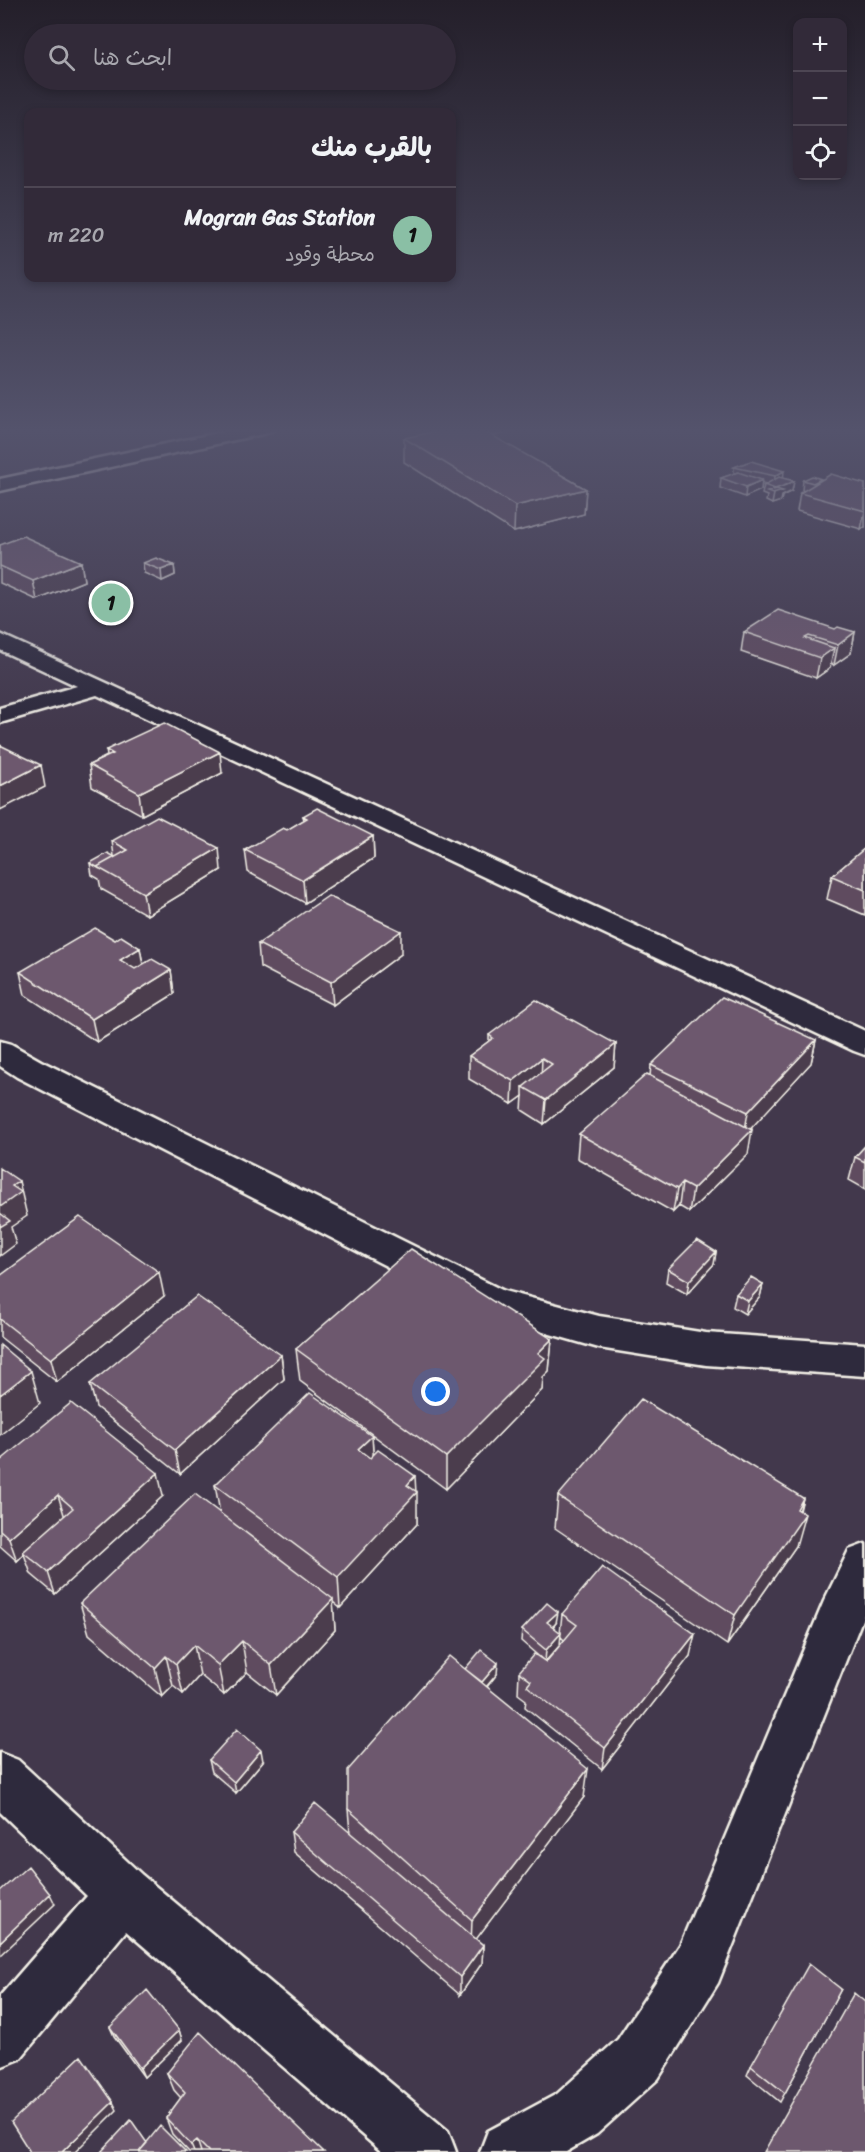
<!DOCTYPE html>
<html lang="ar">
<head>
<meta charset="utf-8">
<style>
	body { margin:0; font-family:Sriracha,"Playpen Sans Arabic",sans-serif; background:#3d3644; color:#f1f3f6; direction:rtl }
	.controls { position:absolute; right:18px; top:18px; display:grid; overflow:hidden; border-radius:12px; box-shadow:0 3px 9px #0003 }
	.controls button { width:54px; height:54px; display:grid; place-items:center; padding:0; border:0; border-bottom:2px solid #4d4653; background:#322a39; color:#f1f3f6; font:30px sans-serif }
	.you { position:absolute; left:436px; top:1392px; width:21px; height:21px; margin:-15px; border:4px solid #fff; border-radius:50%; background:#1a73e8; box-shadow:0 0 0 9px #1a73e833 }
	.badge { display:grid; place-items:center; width:39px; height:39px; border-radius:50%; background:#8abfa5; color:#111; font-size:20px; font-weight:700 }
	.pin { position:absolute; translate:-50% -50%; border:3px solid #fff; box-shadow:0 2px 6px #0006 }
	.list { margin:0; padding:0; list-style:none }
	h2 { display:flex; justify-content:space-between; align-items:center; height:78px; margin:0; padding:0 24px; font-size:26px }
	h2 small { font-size:20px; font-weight:400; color:#a8a7ae }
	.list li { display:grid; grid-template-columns:39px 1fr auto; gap:18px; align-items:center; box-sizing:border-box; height:96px; padding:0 24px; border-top:2px solid #4d4653 }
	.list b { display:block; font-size:22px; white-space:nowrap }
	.list p { margin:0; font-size:20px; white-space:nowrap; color:#a8a7ae }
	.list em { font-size:20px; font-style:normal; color:#a8a7ae }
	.icon { flex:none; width:33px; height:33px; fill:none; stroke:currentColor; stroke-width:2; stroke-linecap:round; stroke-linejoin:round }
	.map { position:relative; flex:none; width:865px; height:2152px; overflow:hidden; direction:ltr }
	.search { position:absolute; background:#322a39; box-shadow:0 3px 9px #0003; left:24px; top:24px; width:432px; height:66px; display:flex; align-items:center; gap:15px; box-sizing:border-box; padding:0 21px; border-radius:33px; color:#a8a7ae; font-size:22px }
	.panel { position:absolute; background:#322a39; box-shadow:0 3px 9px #0003; left:24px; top:108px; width:432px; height:174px; border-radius:12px; direction:rtl }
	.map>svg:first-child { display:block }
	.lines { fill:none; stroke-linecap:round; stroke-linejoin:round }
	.minor-casing { stroke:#f4f1e8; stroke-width:5 }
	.minor { fill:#2f2a3d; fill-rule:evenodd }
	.wall { fill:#5e4c5f; stroke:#f4f1e8; stroke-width:1.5; fill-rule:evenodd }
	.shaded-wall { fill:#4c3e4d; stroke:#f4f1e8; stroke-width:1.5 }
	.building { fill:#6d586e; stroke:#f4f1e8; stroke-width:1.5 }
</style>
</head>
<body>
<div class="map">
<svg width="865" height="2152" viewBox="0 0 865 2152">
	<rect width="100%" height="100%" fill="#42384c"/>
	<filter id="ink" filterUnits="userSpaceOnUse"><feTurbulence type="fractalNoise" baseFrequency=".0167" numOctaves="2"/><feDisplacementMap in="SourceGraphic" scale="12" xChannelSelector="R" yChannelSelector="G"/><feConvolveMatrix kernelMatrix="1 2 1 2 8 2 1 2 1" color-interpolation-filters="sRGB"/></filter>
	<g filter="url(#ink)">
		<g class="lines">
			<defs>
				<path id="minor" d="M241,428h35l-9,5 -267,58v-12z
					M0,634l865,397v24l-11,-4 -757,-356 -97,28v-15l77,-22 -77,-36z
					M0,1041l11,3 30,17 463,230 95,25 107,17 159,11v32l-159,-11 -107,-17 -119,-34 -463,-237 -17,-11z
					M865,1544v68l-147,371 -60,96 -61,55 -31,18h-86l8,-21 69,-37 61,-55 62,-94 144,-344 25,-51z
					M0,1753l18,7 124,115 306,256 8,21h-74l-256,-221 -106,128 -20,8v-71l87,-100 -87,-84z"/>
			</defs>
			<use href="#minor" class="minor-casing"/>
			<use href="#minor" class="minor"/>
		</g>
		<path class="wall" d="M518,430l-26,6 94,53 -2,25 -70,18 -110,-70v-24z
			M751,461l32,17 11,3 -2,10 -10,5 -1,5 -9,3 -6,-3 1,-5 -5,-2 2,-9 2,-1 -4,-1 -1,7 -16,7 -25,-9 1,-10 13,-4v-7z
			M803,480h18l44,4v43l-4,2 -64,-18 3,-18 4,-2 -2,-1z
			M0,545l81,17 3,19 -47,19 -37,-17z
			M143,563l31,2 1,10 -13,6 -18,-8z
			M835,629l20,3 -4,21 -17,12 -3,-1 -1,4 -14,10 -75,-26 3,-20z
			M106,750l116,23 -80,42 -50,-28 -3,-22 18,-9z
			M303,816l70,20 1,22 -69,45 -57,-31 -3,-22 42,-20 17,-10z
			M112,841l109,29 -74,45 -46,-26 -2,-10 -7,-4 -2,-12 24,-7z
			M865,848v67l-38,-16 5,-23z
			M115,940l25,8 3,16 28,6 3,24 -77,48 -72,-47 -5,-23z
			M258,944l143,10 -68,51 -73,-38z
			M489,1035l127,9 -2,23 -70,57 -22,-14 1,-14 -11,8 -43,-25v-23l20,-15z
			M816,1040l-5,23 -61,66 -2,25 -59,58 -10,-6 -6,6 -96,-54 2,-24 71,-58 1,-11z
			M865,1146v43l-16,-9 6,-23z
			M716,1252l-2,12 -27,30 -21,-12 2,-13z
			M0,1276l164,20 -107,86 -57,-45z
			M763,1284l-3,13 -15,17 -12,-7 3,-13z
			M552,1339l-3,32 -6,6 -1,13 -96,99 -146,-108 -4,-32z
			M281,1355l3,24 -104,95 -84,-67 -6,-23z
			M372,1436l1,19 43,36 1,33 -77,84 -7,-6 2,28 -59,65 -29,-23 -23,23 -24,-20 -17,19 -10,-8 -11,11 -73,-63 -9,-31 140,-90 -5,-28z
			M0,1461l163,35 -108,98 -24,-20 -7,-20 -7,7 -17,-15z
			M558,1496l245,2 -3,13 -4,35 -69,99 -172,-117z
			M562,1614l128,42 -88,113 -77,-62 1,-7 -8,-6 1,-22 24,-12 -22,-19 1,-11 34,-7 -3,4 7,6zM561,1637l3,3 -18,22h-1z
			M465,1670l32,4 -10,13 97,110 -108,142 7,6 -1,18 -22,32 -166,-143 -3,-20 59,1 -2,-24z
			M209,1760l54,1 -27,32 -24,-21z
			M841,1989l-61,113 -33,-27 4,-9z
			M110,2027l69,3 3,10 -38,37 -30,-41z
			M167,2073l157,79h-135l-17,-18 -6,-16 15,-20 -7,-8z"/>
		<path class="shaded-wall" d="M486,428h32v2l-38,9v-9z
			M784,471l-1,10 -9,4 1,-9z
			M762,480l-1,10 -16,7 1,-10z
			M794,481l-2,10 -10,5 -1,5 -9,3 3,-15z
			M586,489l-2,25 -70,18 1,-26z
			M865,511v16l-4,2z
			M81,562l3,19 -47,19 -4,-19z
			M174,565l1,10 -13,6 -1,-11z
			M855,632l-4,21 -17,12 4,-20z
			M834,648l-4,20 -14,10 4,-20z
			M220,752l2,21 -80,42 -3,-22z
			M41,765l4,22 -45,23v-24z
			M373,836l1,22 -69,45 -2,-23z
			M219,848l2,22 -74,45 -4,-22z
			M401,931v23l-68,51 -2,-23z
			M140,948l4,23 -20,12 -4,-23z
			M171,970l3,24 -77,48 -5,-23z
			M816,1040l-5,23 -67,73 4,-24z
			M616,1044l-2,23 -70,57 2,-24z
			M542,1058l-1,23 -18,6v9l-11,8 1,-23z
			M752,1130l-4,24 -59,58 4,-23z
			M19,1181l8,35 -16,11 5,17 -16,12v-49l12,-21z
			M682,1183l-3,23 -6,6 4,-23z
			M716,1252l-2,12 -27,30 2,-13z
			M159,1272l5,24 -107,86 -6,-23z
			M763,1284l-3,13 -15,17 3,-13z
			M552,1339l-3,32 -6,6 -1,13 -96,99v-32l92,-104z
			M281,1355l3,24 -104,95 -5,-24z
			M31,1371l9,32 -40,32v-40z
			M372,1436l2,31 -16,-18z
			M158,1473l5,23 -108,98 -7,-22z
			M415,1476l1,17 1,-1v32l-77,84 -2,-31 69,-92z
			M58,1495l7,23 -42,34 1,2 -7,7 -8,-23z
			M803,1498l-9,31 11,-15 -9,32 -69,99 8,-30z
			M333,1599l2,31 -59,65 -5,-30z
			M558,1612l-2,11 -10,11 1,-12z
			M561,1633l-1,12 -15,17 1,-12z
			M695,1634l-5,22 -88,113 3,-21z
			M242,1641l5,31 -23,23 -6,-30z
			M194,1645l6,30 -17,19 -7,-30z
			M166,1656l7,30 -11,11 -7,-29z
			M498,1663l-1,11 -16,19 1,-11z
			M261,1750l2,11 -27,32 -2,-11z
			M588,1769l-4,28 -113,149 1,-26z
			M50,1894l5,10 -55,52v-14z
			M483,1945l-1,18 -22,32v-18z
			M179,2030l3,10 -38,37 -4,-9z
			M113,2102l4,8 -42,42h-13z
			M197,2140l4,12h-7l-3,-7z"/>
		<path class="building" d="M451,428h28l107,61 -71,17 -111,-68z
			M751,461l33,10 -9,5 -41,-9z
			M738,472l24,8 -16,7 -25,-9z
			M831,474l34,10v27l-65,-18z
			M812,476l9,3 -8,4 -10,-3z
			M779,477l15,4 -8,4 -11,4 -11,-4z
			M776,489l7,2 -10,3 -6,-2z
			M23,536l58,26 -48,19 -33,-15v-21z
			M156,558l18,7 -13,5 -18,-7z
			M778,610l57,19 3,-2 17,5 -17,13 -29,-9 -4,2 29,10 -14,10 -76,-26z
			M164,723l56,29 -81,41 -50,-28 24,-11 -7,-4z
			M0,745l41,20 -41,21z
			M317,808l56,28 -70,44 -58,-30 38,-22 4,2 20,-12 -4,-2z
			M157,816l62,32 -76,45 -46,-26 31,-17 -16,-9z
			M865,848v42l-33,-14z
			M108,853l7,4 -18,10 3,2 -10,-6z
			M328,896l73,35 -70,51 -73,-38z
			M95,928l20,12 6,-4 19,12 -20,12 15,9 17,-10 19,11 -79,49 -72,-47z
			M722,997l94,43 -68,72 -97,-47z
			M536,1000l80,44 -70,56 -23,-13 29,-23 -10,-6 -29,23 -44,-25 24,-18 -4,-3z
			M647,1074l105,56 -59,59 -11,-6 -5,6 -98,-55z
			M865,1146v16l-10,-5z
			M0,1168l19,13 -7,5 9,6 -21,15z
			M0,1213l10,8 -10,6z
			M80,1217l79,55 -108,87 -51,-40v-43z
			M697,1240l19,12 -27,29 -21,-12z
			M411,1249l141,90 -14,14 7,5 -99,99 -150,-108z
			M751,1277l12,7 -15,17 -12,-7z
			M197,1296l84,59 -106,95 -85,-66z
			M0,1345l31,26 -31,24z
			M310,1393l62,43 -14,13 12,9 8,-8 37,26 -8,9 10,7 -79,85 -123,-92z
			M641,1399l162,99 -6,11 8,5 -70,101 -177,-119z
			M71,1403l87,70 -110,99 -25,-20 50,-44 -15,-13 -49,43 -9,-8v-69z
			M195,1494l138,105 -62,66 -29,-24 -24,24 -24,-20 -18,19 -10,-8 -11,12 -75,-65z
			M602,1567l93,67 -90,114 -78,-62 4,-5 -12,-9 15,-18 12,8 31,-37 -15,-11z
			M547,1603l11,9 -11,10 14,11 -15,17 -24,-20z
			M481,1650l17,13 -16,19 -17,-13z
			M449,1656l139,113 -116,151 -124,-111v-39z
			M237,1729l24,21 -27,32 -25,-22z
			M315,1803l168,142 -23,32 -169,-145z
			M28,1866l22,28 -50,48v-51z
			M809,1964l32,25 -56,104 -34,-27z
			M147,1990l32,40 -39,38 -30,-41z
			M854,1993l11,9v150h-101z
			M200,2032l124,120h-115l-12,-12 -6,5 -25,-27 19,-26 -18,-19z
			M81,2056l32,46 -51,50h-32l-19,-30z
			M131,2120l16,23 -8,9h-38z
			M160,2126l26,26h-47z"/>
	</g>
	<linearGradient id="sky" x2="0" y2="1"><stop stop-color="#241f2a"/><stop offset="0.59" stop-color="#54536c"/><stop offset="1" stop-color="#54536c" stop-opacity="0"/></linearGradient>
	<rect width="865" height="730" fill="url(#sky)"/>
</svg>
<div class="controls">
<button>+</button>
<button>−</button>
<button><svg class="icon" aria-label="locate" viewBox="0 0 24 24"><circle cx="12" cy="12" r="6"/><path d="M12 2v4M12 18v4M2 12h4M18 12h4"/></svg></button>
</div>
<div class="you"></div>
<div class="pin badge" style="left:111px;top:603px">1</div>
<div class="search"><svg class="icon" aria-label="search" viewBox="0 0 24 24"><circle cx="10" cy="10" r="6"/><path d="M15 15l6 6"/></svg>ابحث هنا</div>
<section class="panel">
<h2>بالقرب منك<small></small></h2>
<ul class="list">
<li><span class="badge">1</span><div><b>Mogran Gas Station</b><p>محطة وقود</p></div><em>220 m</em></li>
</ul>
</section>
</div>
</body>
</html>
